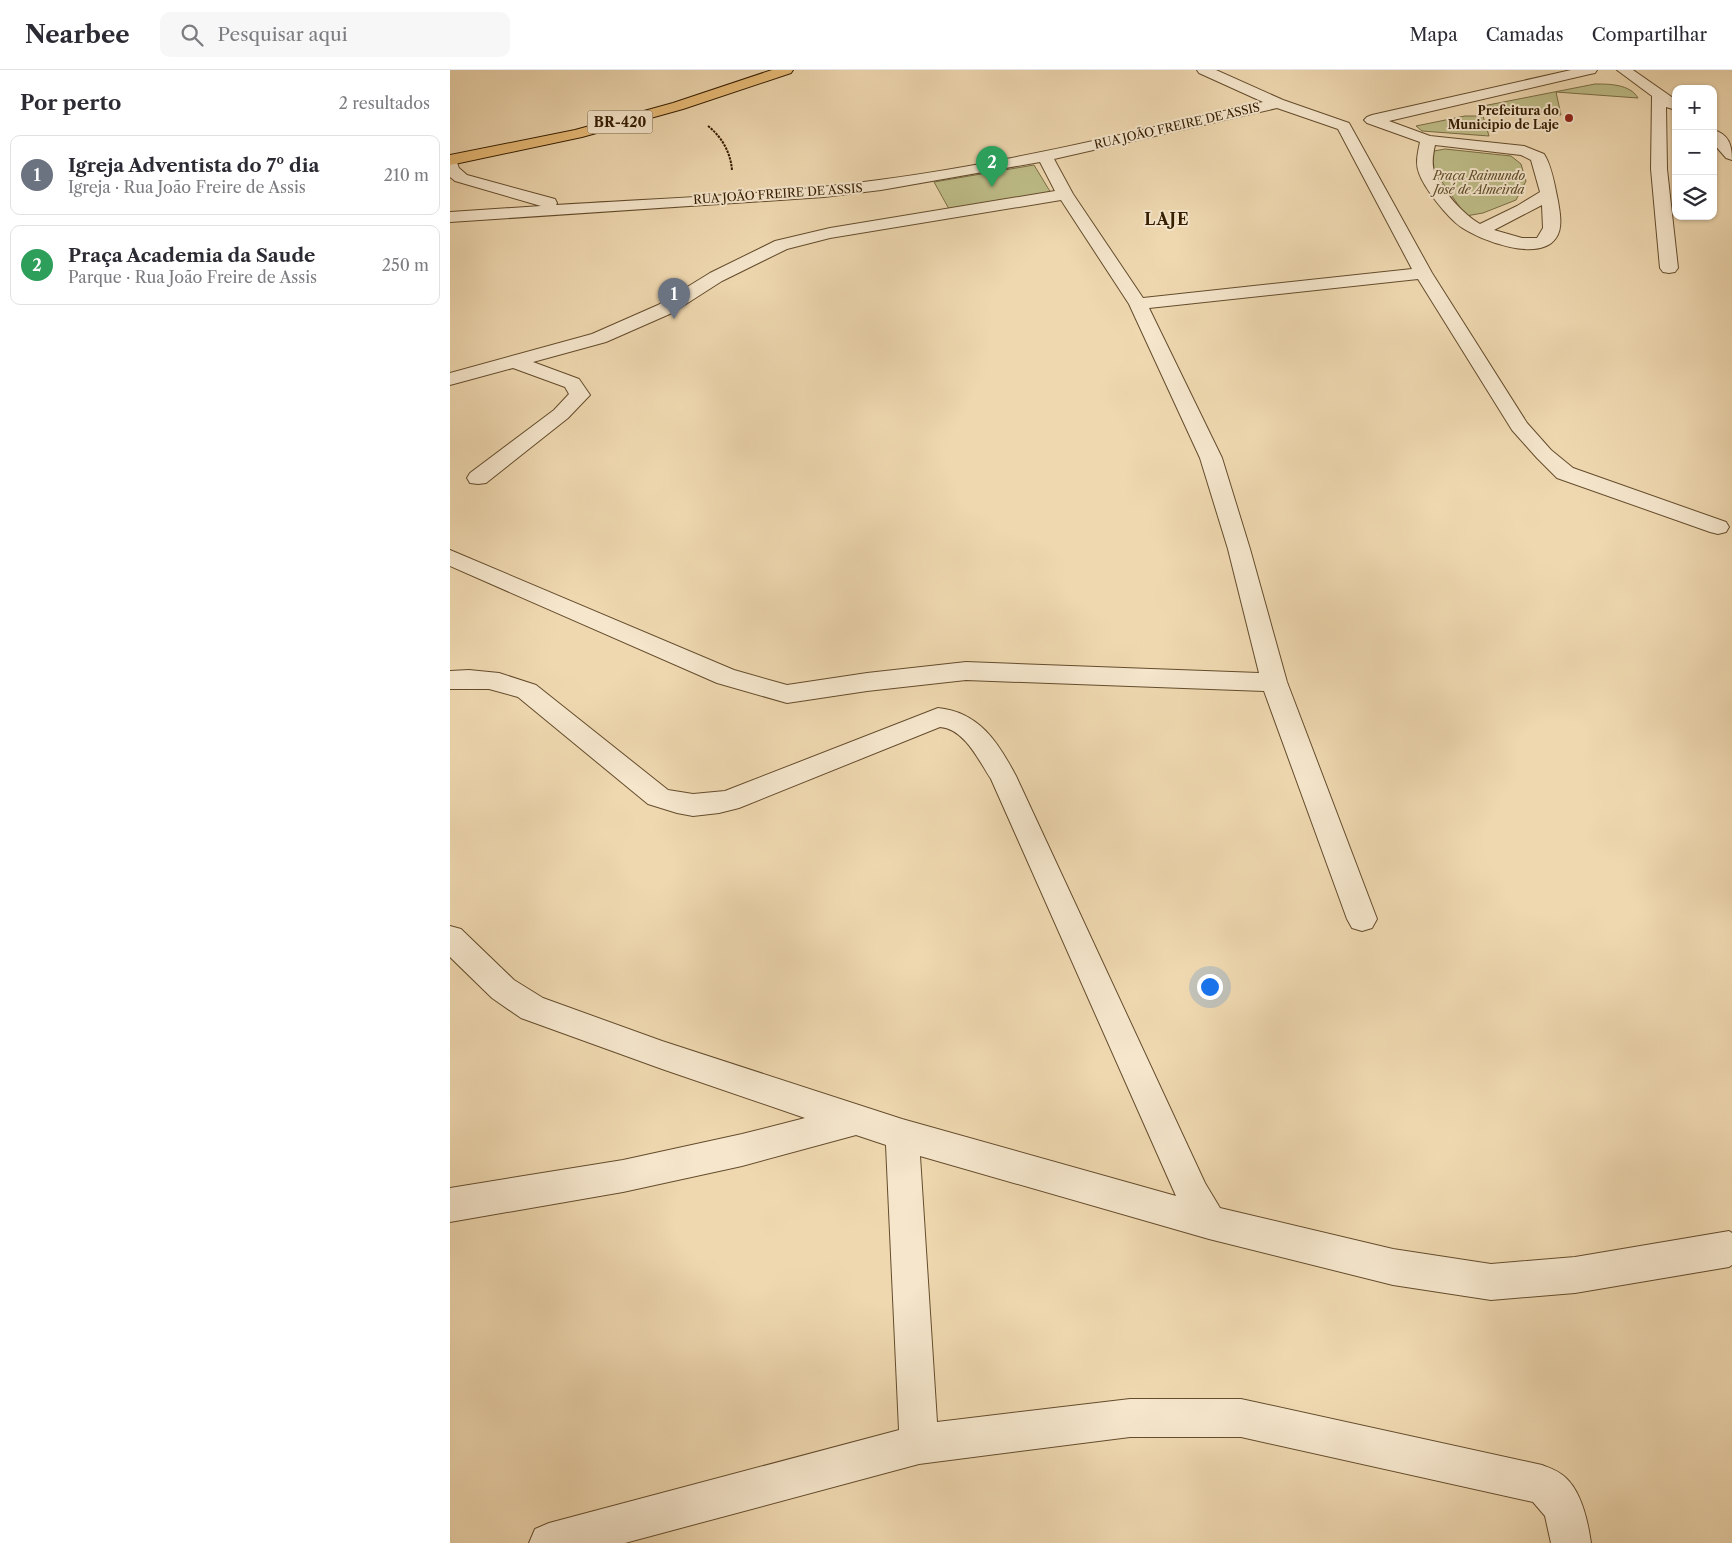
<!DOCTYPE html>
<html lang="pt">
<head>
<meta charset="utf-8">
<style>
	body { margin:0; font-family:"Libre Caslon Text",serif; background:#f7f7f7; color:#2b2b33 }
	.controls { position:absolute; right:15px; top:15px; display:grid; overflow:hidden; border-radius:10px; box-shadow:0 1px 4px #0004 }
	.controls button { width:45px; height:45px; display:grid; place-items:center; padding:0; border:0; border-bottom:1px solid #e1e1e2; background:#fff; color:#2b2b33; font:25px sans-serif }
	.you { position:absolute; left:759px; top:916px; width:18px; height:18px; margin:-12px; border:4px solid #fff; border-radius:50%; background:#1a73e8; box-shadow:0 0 0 8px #1a73e833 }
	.badge { display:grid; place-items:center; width:32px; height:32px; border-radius:50%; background:#ea580c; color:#fff; font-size:16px; font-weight:700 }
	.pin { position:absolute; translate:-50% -41px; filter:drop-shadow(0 1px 2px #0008) }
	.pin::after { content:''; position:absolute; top:26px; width:18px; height:15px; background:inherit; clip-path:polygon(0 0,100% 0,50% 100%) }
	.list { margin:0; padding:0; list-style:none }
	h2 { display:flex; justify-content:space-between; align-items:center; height:65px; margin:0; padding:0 20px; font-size:21px }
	h2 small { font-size:16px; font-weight:400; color:#7c7c81 }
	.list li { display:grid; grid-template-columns:32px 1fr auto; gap:15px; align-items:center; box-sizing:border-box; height:80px; margin:0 10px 10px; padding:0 10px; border:1px solid #e1e1e2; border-radius:10px }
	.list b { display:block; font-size:19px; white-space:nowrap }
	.list p { margin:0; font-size:16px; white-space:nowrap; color:#7c7c81 }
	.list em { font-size:16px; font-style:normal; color:#7c7c81 }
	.icon { flex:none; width:28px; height:28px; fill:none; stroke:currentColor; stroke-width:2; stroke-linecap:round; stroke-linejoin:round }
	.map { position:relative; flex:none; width:1282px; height:1473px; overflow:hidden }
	header { display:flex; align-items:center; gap:30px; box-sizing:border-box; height:70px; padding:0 25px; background:#fff; border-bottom:1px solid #e1e1e2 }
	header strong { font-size:24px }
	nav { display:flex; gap:28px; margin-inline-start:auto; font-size:18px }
	.search { width:350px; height:45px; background:#f7f7f7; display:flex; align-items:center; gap:12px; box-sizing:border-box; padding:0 18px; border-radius:10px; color:#7c7c81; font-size:19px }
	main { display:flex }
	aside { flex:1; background:#fff }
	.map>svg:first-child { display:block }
	.green { fill:#bebd88; stroke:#7a6d44 }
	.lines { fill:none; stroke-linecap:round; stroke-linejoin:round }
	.street-casing { stroke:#644c2c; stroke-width:2 }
	.primary-casing { stroke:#351d00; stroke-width:2 }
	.path { stroke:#351d00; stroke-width:2; stroke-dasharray:2.5 1; stroke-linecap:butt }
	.street { fill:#f5e6cc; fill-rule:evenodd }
	.primary { fill:#e8bc78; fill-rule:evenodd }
	.poi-dot { fill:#8f2418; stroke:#f5e6cc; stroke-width:2 }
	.labels { text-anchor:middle; stroke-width:4; stroke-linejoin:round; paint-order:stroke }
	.far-poi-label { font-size:12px; font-weight:bold; fill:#351d00; stroke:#f5e6cc; text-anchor:end }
	.far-street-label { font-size:12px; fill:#351d00; stroke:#f5e6cc }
	.far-park-label { font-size:12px; font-style:italic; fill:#5e4d29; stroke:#f5e6cc }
	.shield { fill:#f5e6cc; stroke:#6f593d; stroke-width:1 }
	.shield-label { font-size:14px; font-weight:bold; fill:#351d00 }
	.far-district-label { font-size:16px; font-weight:bold; letter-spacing:1px; fill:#351d00; stroke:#f5e6cc }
</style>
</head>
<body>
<header>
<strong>Nearbee</strong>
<div class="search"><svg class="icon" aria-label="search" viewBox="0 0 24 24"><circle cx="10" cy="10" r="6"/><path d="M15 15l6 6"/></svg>Pesquisar aqui</div>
<nav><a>Mapa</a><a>Camadas</a><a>Compartilhar</a></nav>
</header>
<main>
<aside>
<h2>Por perto<small>2 resultados</small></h2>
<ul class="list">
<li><span class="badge" style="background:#6b7280">1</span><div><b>Igreja Adventista do 7º dia</b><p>Igreja · Rua João Freire de Assis</p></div><em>210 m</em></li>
<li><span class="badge" style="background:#2e9e5b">2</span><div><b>Praça Academia da Saude</b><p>Parque · Rua João Freire de Assis</p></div><em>250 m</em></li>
</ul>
</aside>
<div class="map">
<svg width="1282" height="1473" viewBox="0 0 1282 1473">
	<rect width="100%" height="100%" fill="#efd8b0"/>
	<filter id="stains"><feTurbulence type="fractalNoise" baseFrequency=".004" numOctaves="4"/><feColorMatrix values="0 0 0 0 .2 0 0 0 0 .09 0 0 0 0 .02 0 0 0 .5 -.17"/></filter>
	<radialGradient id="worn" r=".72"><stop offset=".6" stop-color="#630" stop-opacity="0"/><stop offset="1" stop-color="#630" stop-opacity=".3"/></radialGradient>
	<path class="green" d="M1145,14c14,0 35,0 43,14l-82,-6 5,23 -78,-9z
		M1015,46h18l6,20 -67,-5 -6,-5z
		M995,79l66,7 10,8 5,17 -10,19 -33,13 -17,3 -38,-54 6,-11z
		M584,95l17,28 -102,16 -15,-27z"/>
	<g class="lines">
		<defs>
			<path id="street" d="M747,0h19l67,30 66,23 83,150 95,150 24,27 22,18 153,54 3,5 -3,5 -8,2 -8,-2 -153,-54 -20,-20 -25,-28 -94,-151 -269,29 73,150 28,91 37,133 90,237 -5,9 -10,3 -10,-3 -5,-9 -83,-228 -298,-11 -99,11 -80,12 -70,-20 -267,-117v-16l284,120 53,15 80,-12 99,-11 293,11 -31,-124 -28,-91 -71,-154 -68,-104 -231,38 -43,11 -65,32 -50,32 -66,29 -73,20 46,17 11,16 -22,23 -82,65 -8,1 -8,-1 -3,-5 3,-5 84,-63 15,-16 -4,-7 -52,-19 -63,17v-12l142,-39 66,-29 52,-32 65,-32 55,-13 225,-37 -15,-29 -159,28 -57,7 -374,25v-10l91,-6 -86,-25 -5,-4v-19l6,2 3,8 8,7 88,24 2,4 -1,2c108,-7 216,-10 323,-25 130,-17 257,-49 384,-78l-64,-29zM827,38l61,21 74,140 -269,29 -70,-104 -19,-35z
				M1121,0h26l-2,3 -5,1 -201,47 41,15 94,10 20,8c8,12 11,33 14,47 2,12 5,27 -2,37 -17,25 -76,2 -95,-11 -14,-10 -37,-39 -42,-54 -4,-10 -1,-21 1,-31l-53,-19 -3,-3 3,-3 5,-2zM985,75l86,10 10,5 9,32 -23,14 -37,18c-17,-10 -37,-32 -45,-51 -4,-8 -2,-19 0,-28zM1092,135l1,23 -6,10h-15l-28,-8z
				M1167,0h16l43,30v10l-10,-3 1,62 11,99 -3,4 -6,1 -6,-1 -3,-4 -9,-99 1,-73z
				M1263,60c16,4 19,15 19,30l-6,-2 -13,-15z
				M19,600l30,3 37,12 132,105 25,4 32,-3 213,-83c41,4 60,34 78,68l189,407 15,25 173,41 98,15 84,-7 154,-26 3,2v32l-3,2 -154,26 -84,7 -98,-15 -184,-46 -289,-83 17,266 193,-23h111l301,66c8,3 17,6 24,13 16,15 22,44 25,65h-40l-6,-27 -12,-14 -292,-65h-111l-211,27 -294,79h-96l6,-14 14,-6 350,-93 -13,-285 -30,-10 -114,31 -119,26 -173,30v-34l173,-28 119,-26 63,-16 -143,-49 -141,-51 -29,-20 -42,-41v-31l11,3 53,51 29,18 119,43 240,78 274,77 -185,-417c-12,-18 -26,-50 -51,-52l-201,81 -20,5 -26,3 -16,-3 -29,-9 -130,-107 -29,-8h-39v-18z"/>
			<path id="primary" d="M322,0h21l-2,3 -108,36 -101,28 -132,28v-10l125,-25 98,-27z"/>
		</defs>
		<use href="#street" class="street-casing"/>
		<use href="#primary" class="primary-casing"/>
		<path class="path" d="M258,56c14,11 23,27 24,45"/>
		<use href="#street" class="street"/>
		<use href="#primary" class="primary"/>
	</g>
	<circle class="poi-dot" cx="1119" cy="48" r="5"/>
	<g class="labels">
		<g class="far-poi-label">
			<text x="1109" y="45">Prefeitura do<tspan x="1109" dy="14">Municipio de Laje</tspan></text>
		</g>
		<g class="far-street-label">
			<text transform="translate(727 56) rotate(-13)" y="4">RUA JOÃO FREIRE DE ASSIS</text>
			<text transform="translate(328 124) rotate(-4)" y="4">RUA JOÃO FREIRE DE ASSIS</text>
		</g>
		<g class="far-park-label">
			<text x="1029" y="110">Praça Raimundo<tspan x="1029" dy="14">José de Almeirda</tspan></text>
		</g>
		<rect class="shield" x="137.5" y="40.5" width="65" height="23" rx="4"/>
		<g class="shield-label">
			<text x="170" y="57">BR-420</text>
		</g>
		<g class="far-district-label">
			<text x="717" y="155">LAJE</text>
		</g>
	</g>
	<rect width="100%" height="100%" filter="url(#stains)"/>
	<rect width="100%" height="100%" fill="url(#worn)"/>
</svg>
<div class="controls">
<button>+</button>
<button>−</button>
<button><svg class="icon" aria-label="layers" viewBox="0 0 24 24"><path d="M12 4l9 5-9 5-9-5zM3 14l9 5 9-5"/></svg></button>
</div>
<div class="you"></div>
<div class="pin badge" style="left:224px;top:249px;background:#6b7280">1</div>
<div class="pin badge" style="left:542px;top:117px;background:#2e9e5b">2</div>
</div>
</main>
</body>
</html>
